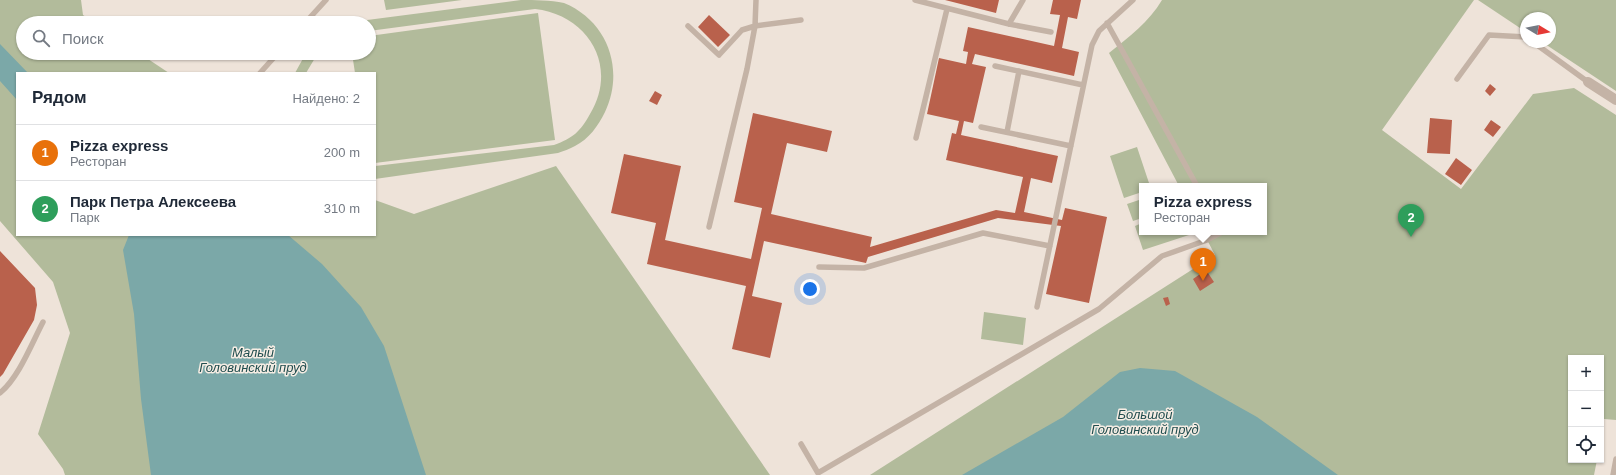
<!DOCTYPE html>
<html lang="ru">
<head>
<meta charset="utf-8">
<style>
	body { margin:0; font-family:Arial,sans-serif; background:#f6f6f7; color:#1f2937 }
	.controls { position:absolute; right:12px; bottom:12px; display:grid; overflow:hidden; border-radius:0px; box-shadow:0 1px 3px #0004 }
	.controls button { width:36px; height:36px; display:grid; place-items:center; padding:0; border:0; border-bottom:1px solid #e0e1e3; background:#fff; color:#1f2937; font:20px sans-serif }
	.compass { position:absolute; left:1520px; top:12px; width:36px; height:36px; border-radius:50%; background:#fff; box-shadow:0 1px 3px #0004; rotate:100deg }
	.you { position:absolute; left:810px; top:289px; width:14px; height:14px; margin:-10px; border:3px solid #fff; border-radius:50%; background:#1a73e8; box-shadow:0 0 0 6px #1a73e833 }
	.badge { display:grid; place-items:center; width:26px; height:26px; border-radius:50%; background:#b45309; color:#fff; font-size:13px; font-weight:700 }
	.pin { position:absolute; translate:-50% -33px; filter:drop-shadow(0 1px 2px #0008) }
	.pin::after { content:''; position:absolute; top:21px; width:14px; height:12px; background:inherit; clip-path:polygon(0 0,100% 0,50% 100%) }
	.popup { position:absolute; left:1139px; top:183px; width:128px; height:52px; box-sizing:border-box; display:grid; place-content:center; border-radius:0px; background:#fff; filter:drop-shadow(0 1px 3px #0005); font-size:13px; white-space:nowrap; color:#747a83 }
	.popup b { font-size:15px; color:#1f2937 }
	.popup::after { content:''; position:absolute; left:50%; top:100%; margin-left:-8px; border:8px solid transparent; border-top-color:#fff }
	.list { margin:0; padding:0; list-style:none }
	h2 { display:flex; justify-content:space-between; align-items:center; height:52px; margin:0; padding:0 16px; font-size:17px }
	h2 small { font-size:13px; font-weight:400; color:#747a83 }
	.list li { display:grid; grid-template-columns:26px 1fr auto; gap:12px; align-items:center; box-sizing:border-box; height:56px; padding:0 16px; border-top:1px solid #e0e1e3 }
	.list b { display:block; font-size:15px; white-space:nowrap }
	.list p { margin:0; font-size:13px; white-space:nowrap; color:#747a83 }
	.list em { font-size:13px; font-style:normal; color:#747a83 }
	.icon { flex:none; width:22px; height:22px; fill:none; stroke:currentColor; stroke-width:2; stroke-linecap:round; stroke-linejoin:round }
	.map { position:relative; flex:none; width:1616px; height:475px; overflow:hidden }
	.search { position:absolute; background:#fff; box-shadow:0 1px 3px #0004; left:16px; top:16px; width:360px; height:44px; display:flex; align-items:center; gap:10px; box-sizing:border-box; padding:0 14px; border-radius:22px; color:#747a83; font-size:15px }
	.panel { position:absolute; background:#fff; box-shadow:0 1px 3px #0004; left:16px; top:72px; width:360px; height:164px; border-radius:0px }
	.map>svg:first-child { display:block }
	.green { fill:#b2bb9b }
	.water { fill:#7ba8a8 }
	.building { fill:#b9614c }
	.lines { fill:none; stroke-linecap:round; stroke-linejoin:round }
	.lane { stroke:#c4b3a6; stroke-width:5.5 }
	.street { stroke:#c4b3a6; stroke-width:10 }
	.labels { text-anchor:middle; stroke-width:3; stroke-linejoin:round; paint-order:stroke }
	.water-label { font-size:13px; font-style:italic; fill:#204d4e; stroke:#f6ede4 }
</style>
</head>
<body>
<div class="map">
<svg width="1616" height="475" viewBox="0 0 1616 475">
	<rect width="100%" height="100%" fill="#eee3d9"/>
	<path class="green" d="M0,0h81l2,15 12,8h-72v30h116l30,20h-152v162h358v-35l39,14 142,-48 214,309h-705l-2,-6 -25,-35 32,-101 -17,-51 -53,-61z
		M384,0h78l-76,10z
		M521,0c14,0 29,0 43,3 44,18 61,67 41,109 -7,14 -16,27 -30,34 -5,3 -12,5 -17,7l-183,26v-13l179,-21c19,-7 26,-13 36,-31 29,-48 -2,-99 -55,-105l-166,22v-8h-25z
		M1162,0h312l-92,130 79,59 72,-95 41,-6 42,27v305l-12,-1 -3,18v-79h-30v102h26l-3,15h-724l345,-220 -12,-23h61v-46h-85l-70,-133c20,-16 40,-31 53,-53z
		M1478,0h138v91l-74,-49h8v-24h-24v14z
		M538,13l17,127 -180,23v-90h-20l-3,-20h17v-17z
		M306,53h12l-12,20h-11z
		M1137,147l13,39h-8v6l-18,6 -14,-42z
		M1142,199v19l-9,3 -6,-17z
		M1142,223v9h46l1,3 -46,15 -8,-24z
		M984,312l42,6 -3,27 -42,-6z"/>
	<path class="water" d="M0,44l28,29h-11v27l-17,-19z
		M129,235h159l34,29 39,43 23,39 42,129h-275l-10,-76 -7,-85 -11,-64z
		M1140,368l35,3 82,46 81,58h-376l101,-58 57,-45z"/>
	<path class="building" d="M945,0h54l-3,13z
		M1053,0h28l-4,19 -9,-2 -6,31 17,4 -5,24 -99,-22 -3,10 14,3 -13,56 -9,-2 -3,14 97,21 -6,27 -21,-5 -7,34 38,8 3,-12 42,9 -18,86 -43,-9 15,-68 -63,-8 -130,39 -2,6 -102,-22 -12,55 30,7 -12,55 -38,-9 14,-63 -99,-22 9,-41 -45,-10 13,-59 57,12 -16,74 86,19 11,-51 -28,-6 19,-89 79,18 -5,21 -40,-9 -16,71 101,23 -2,10 126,-37 19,3 8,-36 -77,-17 6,-27 4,1 3,-13 -32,-7 12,-56 27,6 2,-12 -5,-1 5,-24 86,19 6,-31 -10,-1z
		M709,15l21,20 -12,12 -20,-20z
		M1490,84l6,5 -6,7 -5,-5z
		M655,91l7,4 -5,10 -8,-4z
		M1430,118l22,2 -2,34 -23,-1z
		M1491,120l10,7 -8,10 -9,-7z
		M1456,158l16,12 -11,15 -16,-11z
		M0,251l35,37 2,17 -3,15 -31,54 -3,3z
		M1206,270l8,12 -14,9 -7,-12z
		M1168,297l2,7 -4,2 -3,-8z"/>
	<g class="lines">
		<path class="lane" d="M915,0l94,24 42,8
			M305,23l21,-23
			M1107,23l90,163
			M1009,24l14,-24
			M688,26l31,29 23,-25 13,-4 46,-6
			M1533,42l55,40
			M995,66l88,19
			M260,73l18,-20
			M1457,79l32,-44 37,2
			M981,127l90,19
			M1007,132l12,-61
			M916,138l31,-129
			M709,227l38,-158 8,-43 1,-26
			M819,267l45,1 119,-35 67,13
			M1037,307l55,-262 7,-14 34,-31
			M0,393c19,-16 31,-48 43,-71
			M801,444l17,29 281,-164 63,-53 45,-16 15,-8
			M1613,475l3,-16"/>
		<path class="street" d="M1588,82l28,18"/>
	</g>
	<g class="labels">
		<g class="water-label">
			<text x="253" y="357">Малый<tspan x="253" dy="15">Головинский пруд</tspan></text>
			<text x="1145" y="419">Большой<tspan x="1145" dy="15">Головинский пруд</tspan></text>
		</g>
	</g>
</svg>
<div class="controls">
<button>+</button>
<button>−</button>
<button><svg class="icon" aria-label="locate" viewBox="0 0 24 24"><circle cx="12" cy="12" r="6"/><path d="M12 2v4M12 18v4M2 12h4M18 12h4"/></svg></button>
</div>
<svg class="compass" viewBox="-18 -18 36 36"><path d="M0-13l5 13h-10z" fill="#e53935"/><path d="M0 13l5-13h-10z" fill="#747a83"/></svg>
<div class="you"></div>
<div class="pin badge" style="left:1203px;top:281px;background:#e8710a">1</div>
<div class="popup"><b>Pizza express</b>Ресторан</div>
<div class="pin badge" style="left:1411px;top:237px;background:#2e9e5b">2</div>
<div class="search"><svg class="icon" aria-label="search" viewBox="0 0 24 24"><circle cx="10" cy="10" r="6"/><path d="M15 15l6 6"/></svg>Поиск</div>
<section class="panel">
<h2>Рядом<small>Найдено: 2</small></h2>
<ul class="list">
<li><span class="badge" style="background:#e8710a">1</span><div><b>Pizza express</b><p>Ресторан</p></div><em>200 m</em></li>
<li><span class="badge" style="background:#2e9e5b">2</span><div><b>Парк Петра Алексеева</b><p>Парк</p></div><em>310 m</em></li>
</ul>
</section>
</div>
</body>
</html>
